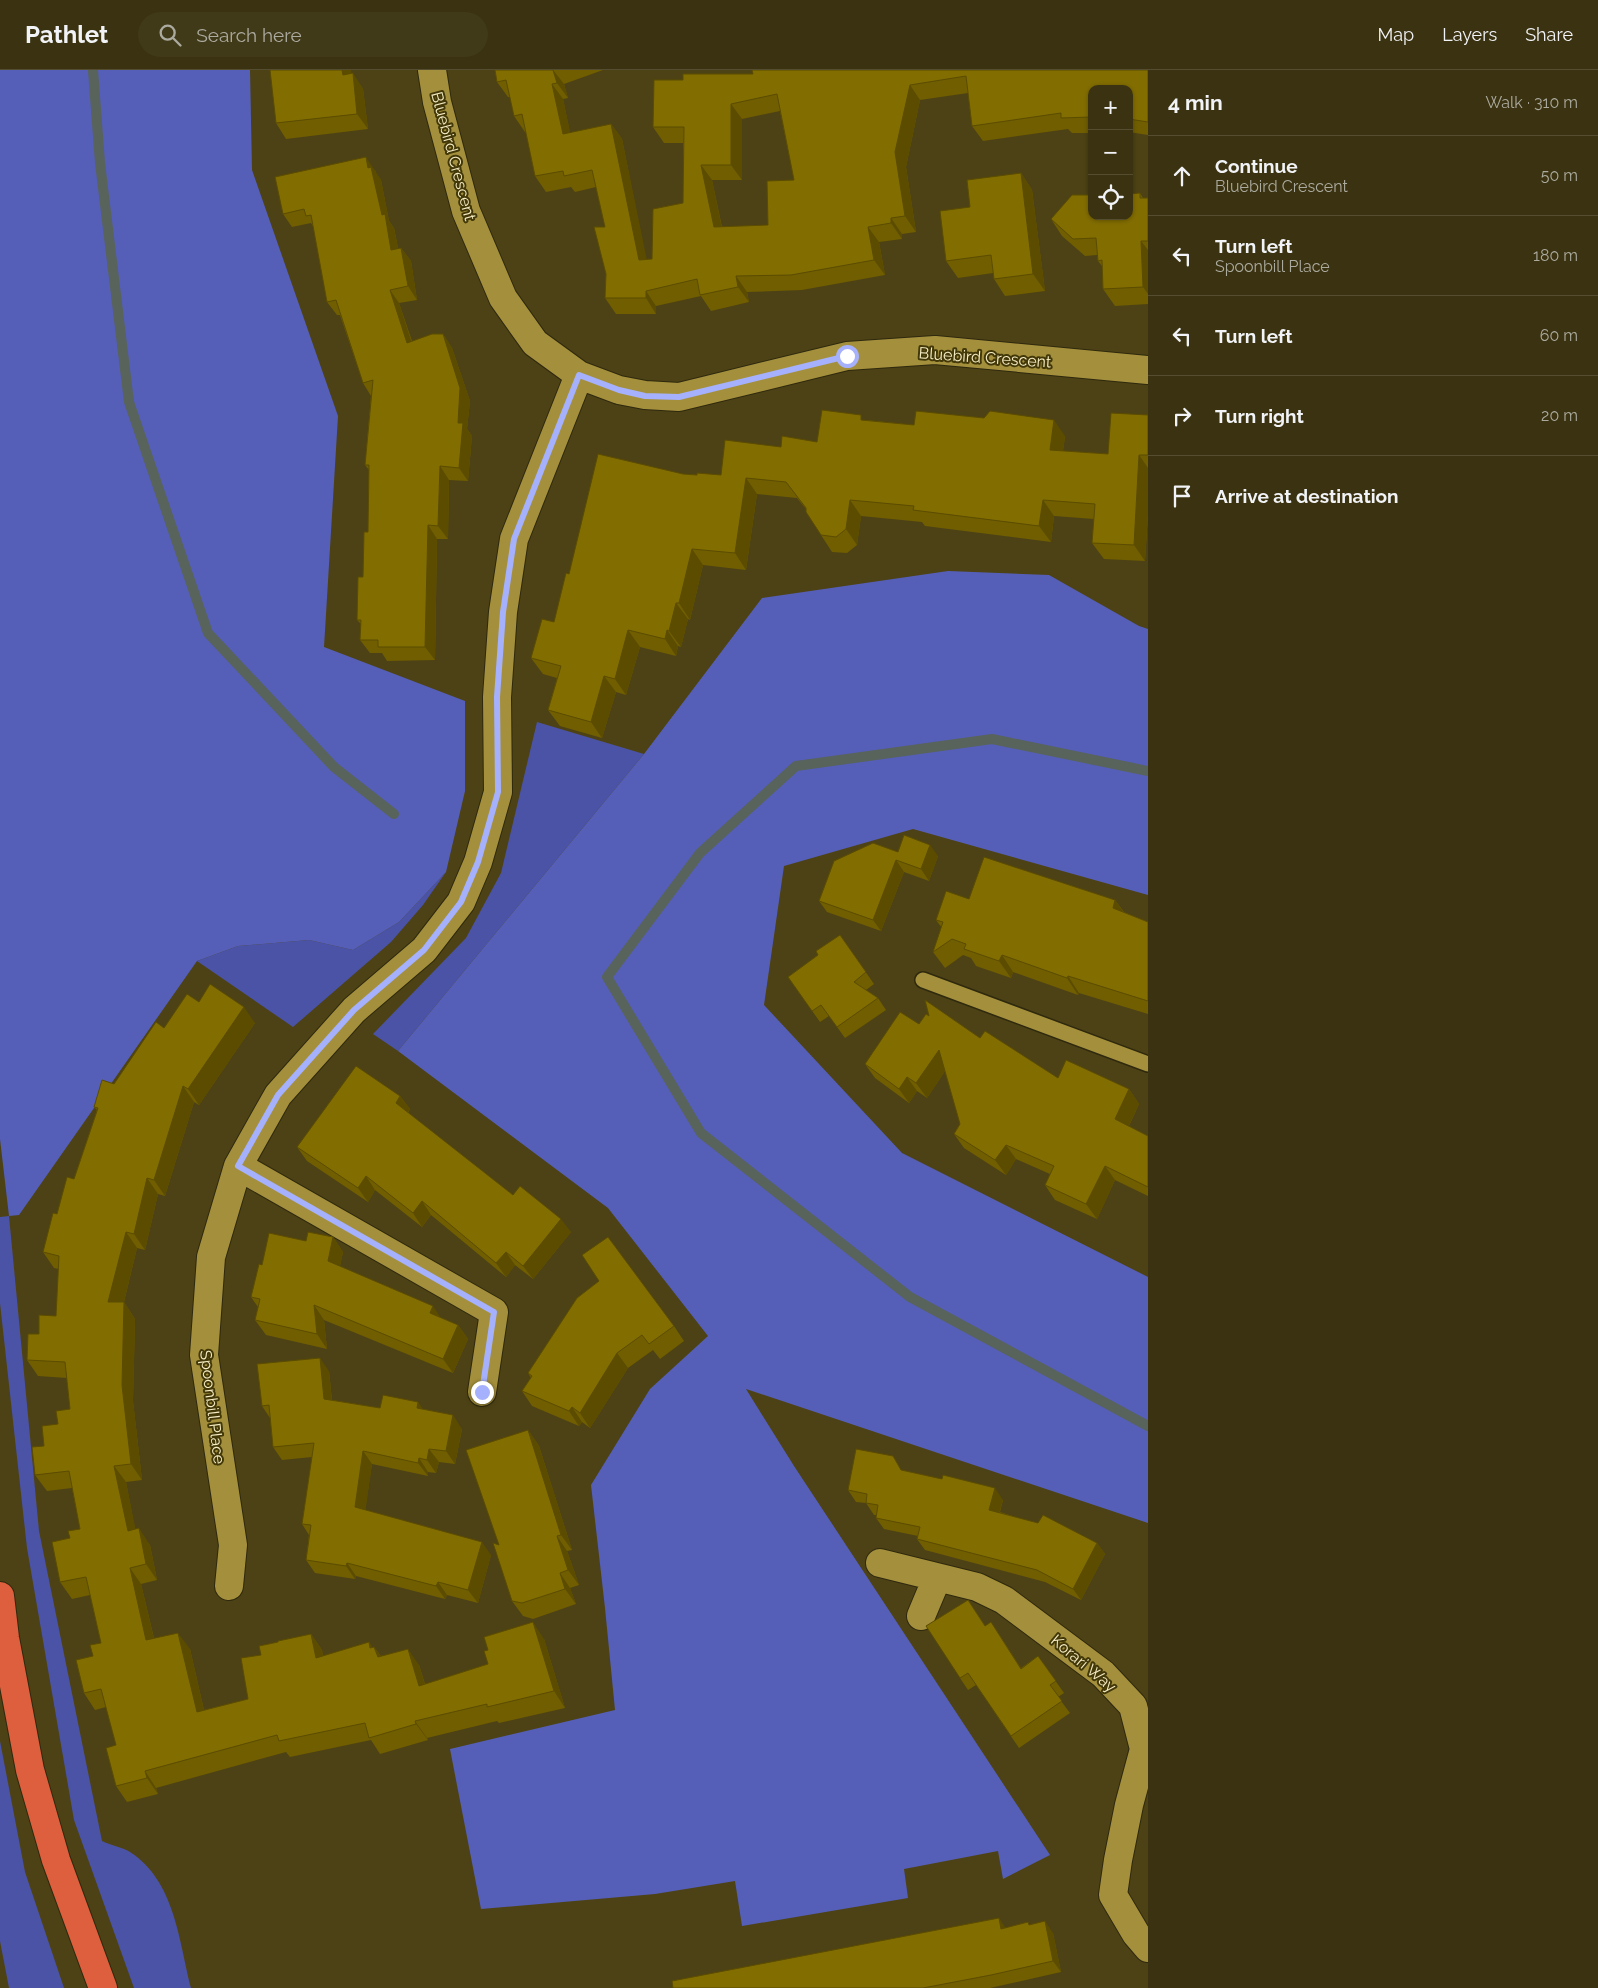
<!DOCTYPE html>
<html lang="en">
<head>
<meta charset="utf-8">
<style>
	body { margin:0; font-family:Raleway,sans-serif; background:#413a19; color:#f1f3f6 }
	.controls { position:absolute; right:15px; top:15px; display:grid; overflow:hidden; border-radius:10px; box-shadow:0 1px 4px #0004 }
	.controls button { width:45px; height:45px; display:grid; place-items:center; padding:0; border:0; border-bottom:1px solid #544d30; background:#3a3210; color:#f1f3f6; font:25px sans-serif }
	.stop { position:absolute; width:15px; height:15px; margin:-11px; border:4px solid #a5b1fc; border-radius:50%; background:#fff }
	.stop.end { background:#a5b1fc; border-color:#fff; box-shadow:0 1px 5px #0008 }
	.list { margin:0; padding:0; list-style:none }
	h2 { display:flex; justify-content:space-between; align-items:center; height:65px; margin:0; padding:0 20px; font-size:21px }
	h2 small { font-size:16px; font-weight:400; color:#abaa9f }
	.list li { display:grid; grid-template-columns:32px 1fr auto; gap:15px; align-items:center; box-sizing:border-box; height:80px; padding:0 20px; border-top:1px solid #544d30 }
	.list b { display:block; font-size:19px; white-space:nowrap }
	.list p { margin:0; font-size:16px; white-space:nowrap; color:#abaa9f }
	.list em { font-size:16px; font-style:normal; color:#abaa9f }
	.icon { flex:none; width:28px; height:28px; fill:none; stroke:currentColor; stroke-width:2; stroke-linecap:round; stroke-linejoin:round }
	.map { position:relative; flex:none; width:1148px; height:1918px; overflow:hidden }
	header { display:flex; align-items:center; gap:30px; box-sizing:border-box; height:70px; padding:0 25px; background:#3a3210; border-bottom:1px solid #544d30 }
	header strong { font-size:24px }
	nav { display:flex; gap:28px; margin-inline-start:auto; font-size:18px }
	.search { width:350px; height:45px; background:#413a19; display:flex; align-items:center; gap:12px; box-sizing:border-box; padding:0 18px; border-radius:28px; color:#abaa9f; font-size:19px }
	main { display:flex }
	aside { flex:1; background:#3a3210 }
	.map>svg:first-child { display:block }
	.green { fill:#4b53a6 }
	.forest { fill:#555fb8 }
	.lines { fill:none; stroke-linecap:round; stroke-linejoin:round }
	.stream { stroke:#58635b; stroke-width:10 }
	.lane-casing { stroke:#2f290e; stroke-width:18 }
	.street-casing { stroke:#2f290e; stroke-width:30 }
	.highway-casing { stroke:#2f290e; stroke-width:30 }
	.lane { stroke:#a4903c; stroke-width:15 }
	.street { stroke:#a4903c; stroke-width:28 }
	.highway { stroke:#dd5f3d; stroke-width:28 }
	.wall { fill:#705e00; fill-rule:evenodd }
	.shaded-wall { fill:#5b4c00 }
	.building { fill:#826d00; stroke:#5b4c00; fill-rule:evenodd }
	.route { stroke:#a5b1fc; stroke-width:6 }
	.labels { text-anchor:middle; stroke-width:4; stroke-linejoin:round; paint-order:stroke }
	.street-label { font-size:16px; fill:#f6ecc4; stroke:#423808 }
</style>
</head>
<body>
<header>
<strong>Pathlet</strong>
<div class="search"><svg class="icon" aria-label="search" viewBox="0 0 24 24"><circle cx="10" cy="10" r="6"/><path d="M15 15l6 6"/></svg>Search here</div>
<nav><a>Map</a><a>Layers</a><a>Share</a></nav>
</header>
<main>
<div class="map">
<svg width="1148" height="1918" viewBox="0 0 1148 1918">
	<rect width="100%" height="100%" fill="#4d4215"/>
	<path class="green" d="M537,652l107,32 -246,297 -25,-17 93,-96 35,-65z
		M446,802l-23,33 -32,37 -98,85 -96,-66 41,-15 71,-6 44,10 46,-28z
		M9,1146l30,315 63,310c8,4 20,6 28,11 45,29 49,89 61,136h-57l-60,-168 -47,-272 -27,-245v-86z
		M0,1671l25,131 39,116h-55l-9,-47z"/>
	<path class="forest" d="M0,0h250l2,100 86,246 -14,231 141,54v90l-19,81 -47,50 -46,28 -44,-10 -71,6 -41,15 -178,254 -10,1 -9,-77z
		M948,501l101,4 90,51 9,3v266l-235,-66 -129,37 -20,139 138,148 246,124v246l-402,-134 48,77 256,389 -47,24 -5,-28 -94,18 4,29 -166,28 -7,-45 -80,13 -174,15 -31,-160 165,-39 -10,-102 -14,-123 59,-96 58,-53 -100,-128 -210,-157 246,-297 118,-156z"/>
	<g class="lines">
		<path class="stream" d="M93,0l7,93 29,239 79,231 126,134 60,47
			M1148,701l-156,-32 -196,27 -96,87 -93,124 94,156 209,164 238,129"/>
		<defs>
			<path id="lane" d="M923,910l225,84"/>
			<path id="street" d="M432,0l5,32 29,109 37,87 32,45 44,32 40,15 26,5 34,2 168,-41 88,-6 213,20
				M238,1096l256,146 -12,80
				M880,1493l97,24 27,13 99,74 30,32 11,43 -15,56 -11,55 -5,35 23,39 12,14
				M229,1516l4,-41 -29,-190 7,-98 27,-91 40,-71 76,-85 70,-60 37,-48 17,-40 20,-70 -1,-95 6,-85 11,-73 65,-164
				M921,1546l16,-38"/>
			<path id="highway" d="M0,1526l5,42 25,132 26,90 47,128"/>
		</defs>
		<use href="#lane" class="lane-casing"/>
		<use href="#street" class="street-casing"/>
		<use href="#highway" class="highway-casing"/>
		<use href="#lane" class="lane"/>
		<use href="#street" class="street"/>
		<use href="#highway" class="highway"/>
	</g>
	<path class="wall" d="M495,0h108l-39,14 4,14 -5,1 7,34 41,-9 11,15 24,120h6l31,-56v-60h-19l-11,-16 30,-47 70,-6 395,-4v65l-19,-3v-43h-37v44h-20l-4,-4 -85,12 -11,-15 -4,-33 -48,7 -14,67 10,65 -14,2v5l-23,3 6,33 -83,15 -55,2 2,10 -38,9 -10,-15 -45,10v8h-40l-11,-16 1,-24 -1,-47 -9,-40 -21,5 -4,-5 -25,5 -11,-16 -9,-45 -1,1 -11,-16 -4,-19h-2l-11,-15zM780,41l14,69 -26,45 -46,2 -10,-47h30v-61z
		M352,3l11,16 5,40 -82,10 -10,-16z
		M375,100l1,3 5,7 8,41 5,7 4,20h3l10,13 6,39 -18,3 13,38 31,-7 9,14 18,53 -3,28 5,7 -4,45 -19,-1 -1,59h-11l-2,121 -48,1 -5,-8h-12l-10,-13 1,-16 -4,-4 6,-43 5,-45 1,-62 -4,-5 6,-69 -8,-13 -23,-68h-3l-10,-13 -14,-76 -2,-3 -19,4 -9,-13z
		M1021,103l11,17 13,101 -40,5 -11,-17 -1,-6 -35,5 -12,-17 24,-54z
		M1140,123l3,5h5v106l-33,2 -12,-17 -1,-23 -4,-5 -1,-6 -12,1 -23,-20 -11,-17z
		M1148,345v99l-3,47 -41,-2 -12,-16 2,-24 -40,-3 -3,26 -126,-16 -3,-4 -61,-6 -4,29 -10,8 -15,-1 -11,-17 -15,-26 -9,-11 -40,-4 -11,76 -43,-5 -13,55 -2,-1 -7,28 -3,-1 -2,10 -36,-9 -14,48 -10,-3 -14,46 -42,-12 -12,-16 9,-32 -14,-4 -12,-16 23,-36 15,-48 114,-100 14,1h24l60,-28 36,-5 48,-22 49,5 151,11 -2,15 45,3z
		M898,782l40,4 -9,25 -25,-9 -23,59 -54,-19 -8,-11z
		M969,829l146,1 9,12 24,10v92l-69,-21 -1,2 -65,-23 -2,6 -35,-12 -5,-8 -8,-3 -18,13 -12,-16 9,-24 -6,-8z
		M840,865l34,49 -8,6 12,8 8,12 -41,28 -16,-22 -9,6 -32,-45 30,-22z
		M199,932l56,21 -56,82 -5,-3 -29,94 -7,-2 -13,56 -8,-2 -13,54 11,17 -2,82 9,79 -16,2 9,47 15,16 7,35 -16,4 13,54 36,11 14,61 44,-11 13,-44 17,-13 33,-8 11,16 1,6 46,-14 3,6 2,-1 7,9 38,9 6,19 63,-20 56,-25 21,69 -66,15 -2,-2 -70,17 1,2 -48,14 -9,-14 -81,17 -4,-5 -130,36 2,6 -31,8 -11,-16v-41l-10,-38 -11,3 -11,-17 9,-37 8,-13 -11,-48 -18,4 -12,-17 10,-44 10,-9 -8,-41 -25,3 -12,-16 9,-29 14,-22 12,-15 -3,-31 -29,-2 -11,-16 12,-26 17,-18 3,-47 -5,-1 -11,-16 14,-38 17,-35 23,-69 -3,-3 70,-79z
		M929,946l51,22 78,40 71,11 10,15 -10,22 19,10v60l-33,-16 -18,39 -42,-19 -10,-15 5,-11 -34,-15 -10,16 -42,-27 -10,-14 6,-10 -15,-53 -18,27 -10,-7 -8,12 -34,-25 -10,-14 54,-40z
		M400,1026l10,13 -2,4 105,82 58,37 -38,47 -18,-14 -9,12 -75,-62 -9,12 -47,-37 -7,12 -61,-41 -10,-14z
		M333,1167l10,15 -3,14 101,52 17,7 10,14 -15,34 -129,-53 3,29 -61,-14 -11,-15 3,-13 -7,-10 11,-32z
		M577,1228l97,28 10,15 -24,18 -7,-9 -25,18 -38,60 -8,-6 -3,4 -47,-20 -10,-15 9,-13 -3,-5z
		M329,1301l3,29 48,8 38,-6 5,8 39,19 -7,35 -16,-2 -3,11 -8,-1v4l-56,-12 -7,46 126,45 -13,48 -31,-8 -2,4 -89,-23 -1,3 -40,-6 -9,-13 3,-25 -7,-11 10,-67 -30,3 -9,-13 -3,-29 -8,-12z
		M528,1360l11,16 33,104 -5,1 12,34 -9,3 6,16 -43,15 -10,-3 -11,-15 -13,-56z
		M902,1400l101,30 -3,12 97,31 8,11 -24,46 -36,-18 -120,-32 -8,-11 1,-3 -34,-7 -8,-11v-3h-2l-8,-12 -10,-1 -8,-12z
		M968,1530l17,26 6,-4 30,46 17,-12 26,37 -6,4 12,16 -51,35 -43,-63 -8,5 -8,-12z
		M1030,1855l23,8 8,39 -71,16h-317l332,-60z"/>
	<path class="shaded-wall" d="M342,0h9l3,20 -11,-15z
		M553,0l11,14 4,14 -11,-15z
		M353,3l10,16 5,40 -11,-15z
		M552,14l11,15 11,51 -11,-16z
		M910,15l10,15 -14,67 10,65 -11,-16 -10,-64z
		M731,34l11,15v61l-11,-15z
		M611,54l11,15 28,136 -11,-15z
		M366,87l15,23 8,41 5,7 7,35 -10,-13 -23,-82z
		M701,95l11,15 13,63 -11,-16z
		M1021,103l11,17 13,101 -12,-17z
		M891,148l11,16v5l-11,-16z
		M868,157l11,15 6,33 -11,-15z
		M1141,171l7,9v44l-5,-7z
		M401,178l10,13 6,39 -9,-14z
		M736,206l11,16 2,10 -11,-15z
		M390,220l9,13 17,53 -9,-13z
		M646,221l10,15v8l-10,-16z
		M443,264l9,14 18,53 -3,28 5,7 -4,45 -9,-13 -1,-45z
		M1054,350l11,16 -4,31 -11,-17z
		M1139,385l9,13v46l-3,47 -11,-16z
		M440,396l9,14 -1,59 -10,-13z
		M746,408l11,16 -11,76 -11,-17z
		M850,430l11,16 -4,29 -11,-16z
		M1043,430l11,16 -3,26 -12,-16z
		M428,455l9,14 -2,121 -10,-13z
		M692,479l11,16 -13,55 -11,-17z
		M676,533l12,16 -7,28 -12,-16z
		M628,560l12,17 -14,48 -11,-16z
		M667,560l11,16 -2,10 -11,-17z
		M604,606l12,16 -14,46 -11,-16z
		M930,775l8,11 -9,25 -8,-12z
		M896,790l8,12 -23,59 -8,-11z
		M1115,830l12,17 -14,-9z
		M1002,885l11,17 -2,6 -12,-17z
		M1068,906l11,17 -1,2 -11,-17z
		M244,937l11,16 -56,82 -11,-16z
		M939,980l10,15 -22,33 -11,-15z
		M907,1007l10,14 -8,12 -10,-14z
		M183,1016l11,16 -29,94 -11,-16z
		M1129,1019l10,15 -14,30 -10,-15z
		M400,1026l10,13 -5,8 -9,-14z
		M1006,1075l10,14 -10,16 -11,-15z
		M1105,1096l10,14 -18,39 -11,-15z
		M366,1106l9,14 -7,12 -10,-14z
		M147,1108l11,16 -13,56 -11,-16z
		M422,1131l9,14 -9,12 -9,-14z
		M561,1149l10,13 -38,47 -10,-13z
		M126,1162l11,16 -17,70 -12,-16z
		M333,1167l10,15 -5,23 -10,-14z
		M506,1182l9,13 -9,12 -10,-14z
		M124,1232l11,17 -2,82 9,79 -11,-16 -9,-79z
		M314,1235l10,15 3,29 -10,-15z
		M433,1236l10,15 -13,-8z
		M458,1255l10,14 -15,34 -10,-14z
		M617,1283l11,15 -38,60 -10,-15z
		M320,1288l9,13 4,41 -9,-13z
		M418,1332l9,14 -10,-8z
		M572,1337l10,15 -3,4 -10,-15z
		M453,1345l9,14 -7,35 -9,-13z
		M528,1360l11,16 33,104 -11,-15z
		M429,1379l10,13 -3,11 -9,-13z
		M363,1381l9,13 -8,57 -9,-14z
		M419,1388l9,14v4l-10,-13z
		M114,1396l12,16 13,65 -11,-16z
		M995,1418l8,12 -6,21 -8,-11z
		M139,1458l11,17 7,35 -11,-16z
		M557,1466l10,15 12,34 -11,-15z
		M482,1472l9,13 -13,48 -10,-13z
		M1097,1473l8,11 -24,46 -8,-11z
		M347,1493l9,13 -1,3 -9,-13z
		M130,1498l11,16 17,72 -12,-16z
		M560,1503l10,15 6,16 -11,-15z
		M438,1512l9,13 -2,4 -9,-13z
		M533,1552l11,17 21,69 -11,-17z
		M991,1552l8,12 30,46 -8,-11z
		M178,1563l12,16 18,79 -11,-16z
		M311,1564l11,16 5,24 -11,-16z
		M369,1572l7,11 -2,-6 12,16 3,10 -19,-25z
		M408,1579l11,16 11,37 -11,-16z
		M415,1651l12,17 1,2 -12,-16z
		M145,1701l11,17 2,6 -11,-16z
		M999,1848l8,12 -6,-1z
		M1045,1851l8,12 8,39 -8,-11z"/>
	<path class="building" d="M270,0h72l1,5 10,-2 4,41 -81,9z
		M495,0h58l4,13 -5,1 11,50 48,-10 28,136 13,-1 1,-50 30,-6 1,-76h-31l1,-47h29v-6h70l-1,-4h396v52l-19,-3v-30h-37v28l-31,1v-5l-89,13 -6,-50 -56,9 -15,67 10,64 -14,2v5l-23,4 6,33 -83,15 -55,1 2,11 -38,8 -3,-16 -51,12v7h-41l1,-24 -12,-47h11l-13,-57 -28,6 -1,-5 -28,5 -13,-62 -8,2 -8,-36 -9,2zM777,24l17,86 -27,1 1,44 -54,2 -13,-62h30v-61z
		M366,87l2,11 3,-1 11,48 3,-1 6,36 10,-2 7,38 -18,4 17,53 25,-9h11l17,54 -2,35h5l-4,45 -19,-2 -2,60 -10,-1 -3,122h-47v-7h-18l1,-20h-4l1,-43h5l1,-45h4l1,-67h-4l8,-85 -10,3 -27,-83 -9,2 -16,-87 -5,1 -2,-7 -21,5 -8,-37z
		M1021,103l12,101 -39,5 -3,-24 -45,6 -6,-50 30,-4 -3,-27z
		M1140,123v5h8v43h-7l2,46 -40,2 -1,-29 -4,1 -2,-23 -23,1 -22,-20 21,-24h20v21h37v-22z
		M822,340l39,5v5l53,5 2,-14 68,7 6,-7 64,9 -4,30 58,4 3,-41 37,2v40h-9l-5,90 -42,-2 3,-39 -52,-4 -4,26 -126,-16 1,-4 -64,-6 -4,29 -10,8 -15,-2 -15,-23v-4l-20,-26 -40,-4 -11,75 -43,-4 -13,54h-3l-7,28 -2,-1 -2,9 -37,-9 -13,49 -11,-3 -13,46 -43,-12 13,-44 -30,-8 11,-39 12,3 12,-49 3,1 29,-120 85,20 14,1v-2l24,2 4,-35 56,7 1,-11 35,6z
		M904,765l26,10 -9,24 -25,-9 -23,60 -54,-19 15,-40 39,-18 25,9z
		M984,787l131,43 -2,8 35,14v79l-80,-25 -1,2 -65,-23 -3,6 -35,-12 2,-5 -14,-5 -19,13 10,-30 -7,-2 10,-29 23,8z
		M840,865l26,37 -12,10 24,16 -41,29 -16,-22 -9,6 -24,-34 30,-22 -2,-4z
		M210,914l34,23 -56,82 -5,-3 -29,94 -7,-2 -13,56 -8,-2 -18,70h16l-2,83 9,79 -17,2 14,65 11,-3 7,36 -16,4 16,72 32,-7 19,79 51,-13 -7,-41 20,-3 -2,-9 19,-4v-1l33,-7 5,24 53,-16 1,6 4,-1 4,10 30,-8 11,37 69,-22 -4,-13 4,-1 -4,-13 49,-15 21,69 -67,16v-3l-72,17 1,3 -47,14 -4,-15 -86,18 -2,-6 -132,36 2,7 -31,8 -10,-38 10,-3 -15,-56 -17,4 -8,-33 17,-4 -3,-11 11,-2 -15,-66 -26,5 -8,-40 18,-4 -2,-7 12,-2 -11,-58 -34,4 -3,-28 12,-1 -2,-20 16,-2 -2,-13 14,-2 -5,-47 -38,-2 1,-26h11v-19l17,1 3,-60 -16,-4 10,-39 4,1 10,-37 7,2 24,-71 -4,-1 8,-27 12,4 42,-62 8,6 23,-34 12,8z
		M925,930l55,38 5,-7 73,47 8,-18 63,29 -14,30 33,17v51l-43,-21 -19,38 -41,-19 9,-19 -48,-21 -11,15 -41,-26 6,-10 -21,-74 -23,33 -9,-6 -8,12 -34,-25 35,-52 19,12 7,-10 3,2z
		M356,996l44,30 -4,7 117,92 7,-9 41,33 -38,47 -17,-14 -10,11 -74,-62 -9,12 -47,-37 -8,12 -61,-41z
		M308,1162l25,5 -5,24 105,45 -3,7 28,12 -15,34 -129,-54 3,29 -62,-14 5,-21 -9,-2 8,-33 3,1 7,-32 37,8z
		M608,1167l66,89 -25,18 -7,-9 -25,18 -37,60 -8,-6 -3,4 -47,-20 10,-15 -4,-3 49,-75 22,-17 -17,-26z
		M320,1288l4,41 56,9 3,-13 35,7 -1,6 36,7 -7,36 -17,-2 -2,11 -8,-2 -1,5 -55,-12 -8,56 127,35 -14,48 -30,-8 -2,4 -89,-23 -1,3 -40,-6 5,-35 -9,-1 12,-81 -41,4 -4,-42 -7,1 -5,-42z
		M528,1360l33,105 -4,1 11,34 -8,3 5,16 -43,14 -10,-2 -19,-58 6,2 -33,-95z
		M856,1379l37,7 8,14 41,9 1,-4 52,13 -6,22 49,13 5,-8 54,28 -24,46 -36,-19 -120,-31 3,-12 -44,-9 2,-13 -12,-2 1,-9 -19,-4z
		M968,1530l17,26 6,-4 30,47 17,-13 18,25 -6,4 12,16 -51,35 -43,-63 -8,5 -34,-52z
		M999,1848l2,11 27,-7 1,3 16,-4 8,40 -62,14 -68,13h-250l-1,-7z"/>
	<g class="lines">
		<path class="route" d="M482,1322l12,-80 -256,-146 40,-71 76,-85 70,-60 37,-48 17,-40 20,-70 -1,-95 6,-85 11,-73 65,-164 40,15 26,6 34,1 168,-41"/>
	</g>
	<g class="labels">
		<g class="street-label">
			<text transform="translate(454 86) rotate(75)" y="6">Bluebird Crescent</text>
			<text transform="translate(985 287) rotate(4)" y="6">Bluebird Crescent</text>
			<text transform="translate(213 1337) rotate(83)" y="6">Spoonbill Place</text>
			<text transform="translate(1084 1593) rotate(40)" y="6">Korari Way</text>
		</g>
	</g>
</svg>
<div class="controls">
<button>+</button>
<button>−</button>
<button><svg class="icon" aria-label="locate" viewBox="0 0 24 24"><circle cx="12" cy="12" r="6"/><path d="M12 2v4M12 18v4M2 12h4M18 12h4"/></svg></button>
</div>
<div class="stop" style="left:847px;top:286px"></div>
<div class="stop end" style="left:482px;top:1322px"></div>
</div>
<aside>
<h2>4 min<small>Walk · 310 m</small></h2>
<ul class="list">
<li><svg class="icon" aria-label="ahead" viewBox="0 0 24 24"><path d="M12 20V5M6 11l6-6 6 6"/></svg><div><b>Continue</b><p>Bluebird Crescent</p></div><em>50 m</em></li>
<li><svg class="icon" aria-label="left" viewBox="0 0 24 24"><path d="M17 20v-9H6M10 6l-5 5 5 5"/></svg><div><b>Turn left</b><p>Spoonbill Place</p></div><em>180 m</em></li>
<li><svg class="icon" aria-label="left" viewBox="0 0 24 24"><path d="M17 20v-9H6M10 6l-5 5 5 5"/></svg><div><b>Turn left</b></div><em>60 m</em></li>
<li><svg class="icon" aria-label="right" viewBox="0 0 24 24"><path d="M7 20v-9h11M14 6l5 5-5 5"/></svg><div><b>Turn right</b></div><em>20 m</em></li>
<li><svg class="icon" aria-label="arrive" viewBox="0 0 24 24"><path d="M6 21V4h12l-3 4 3 4H6"/></svg><div><b>Arrive at destination</b></div></li>
</ul>
</aside>
</main>
</body>
</html>
